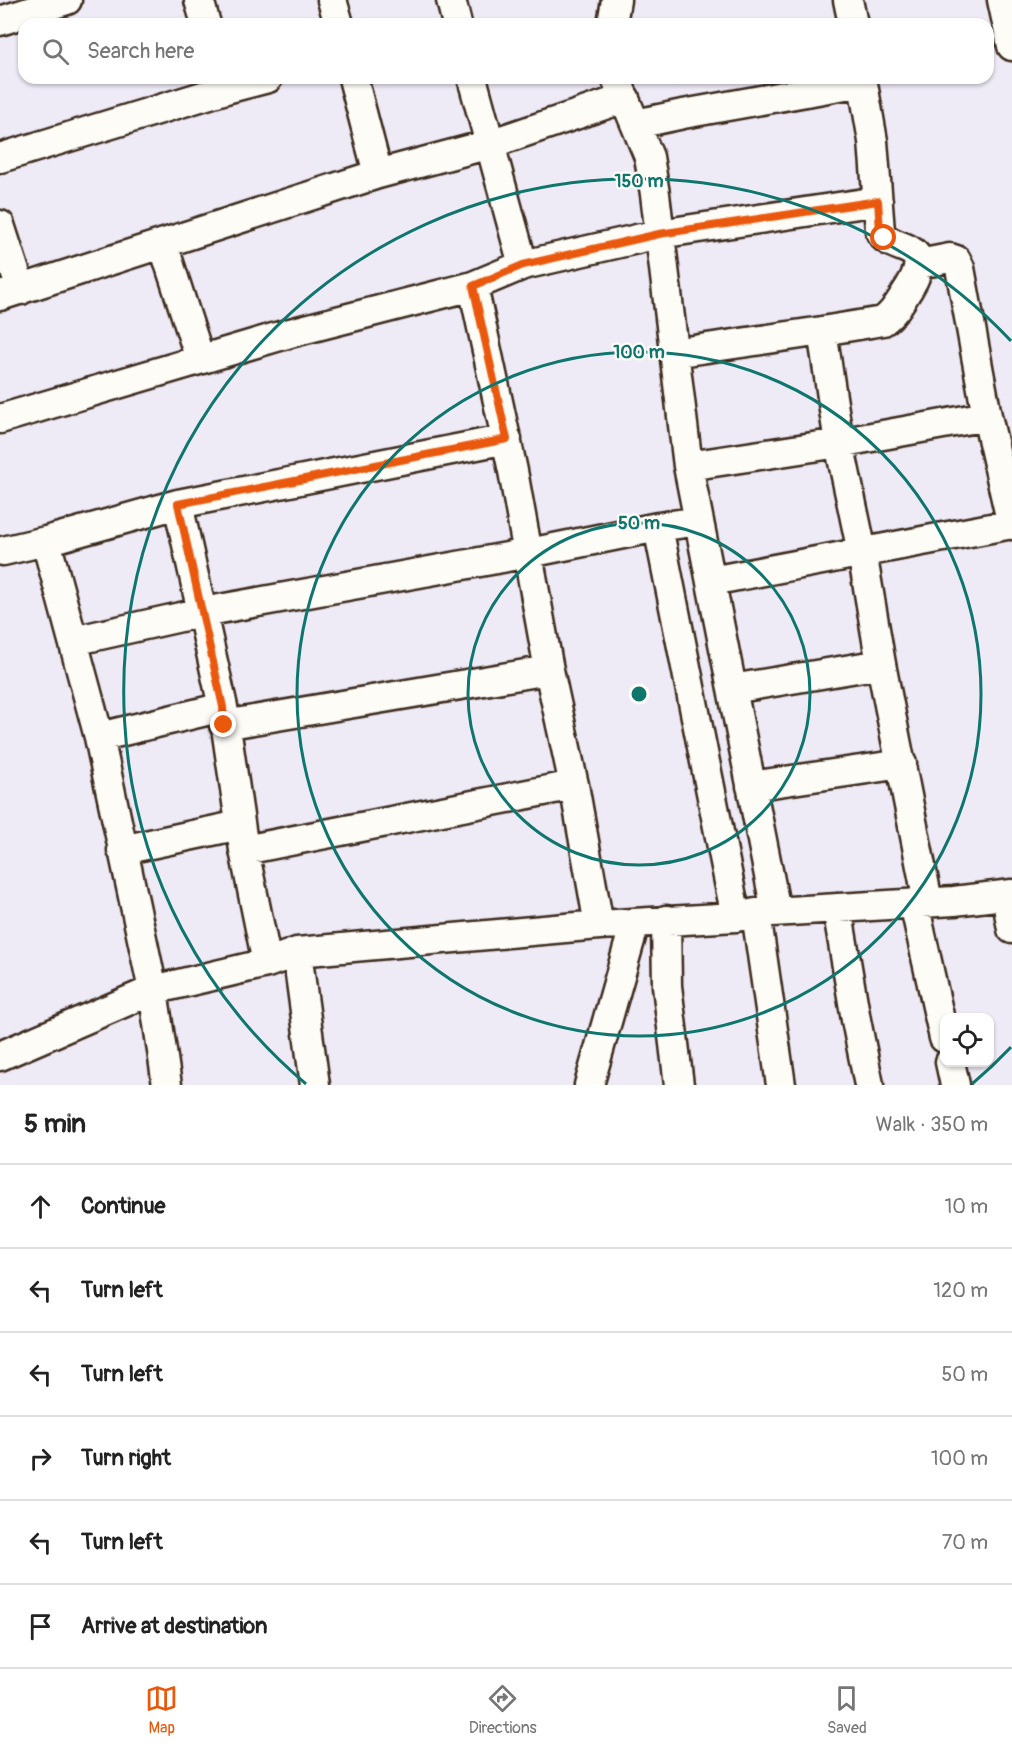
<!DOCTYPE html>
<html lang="en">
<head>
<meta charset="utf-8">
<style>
	body { margin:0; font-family:Pangolin,sans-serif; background:#f2f2f2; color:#222 }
	.controls { position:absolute; right:18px; bottom:18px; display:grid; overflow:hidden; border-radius:12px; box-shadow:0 2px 4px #0004 }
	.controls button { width:54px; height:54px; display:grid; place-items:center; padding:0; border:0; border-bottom:2px solid #e0e0e0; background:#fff; color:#222; font:30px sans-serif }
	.stop { position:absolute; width:18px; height:18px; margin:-14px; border:4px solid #ea580c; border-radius:50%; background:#fff }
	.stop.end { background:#ea580c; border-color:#fff; box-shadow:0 2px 6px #0008 }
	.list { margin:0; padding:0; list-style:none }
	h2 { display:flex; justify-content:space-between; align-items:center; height:78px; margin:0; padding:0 24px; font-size:26px }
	h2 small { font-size:20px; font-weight:400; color:#767676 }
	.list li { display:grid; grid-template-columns:39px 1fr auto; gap:18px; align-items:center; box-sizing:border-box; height:84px; padding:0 24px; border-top:2px solid #e0e0e0 }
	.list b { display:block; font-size:22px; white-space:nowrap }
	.list em { font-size:20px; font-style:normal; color:#767676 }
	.icon { flex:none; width:33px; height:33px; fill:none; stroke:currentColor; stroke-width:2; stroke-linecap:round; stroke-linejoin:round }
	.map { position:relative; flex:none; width:1012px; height:1085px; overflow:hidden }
	.search { position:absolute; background:#fff; box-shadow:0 2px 4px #0004; left:18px; right:18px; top:18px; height:66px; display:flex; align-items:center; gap:15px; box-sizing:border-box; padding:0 21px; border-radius:18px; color:#767676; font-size:22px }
	.sheet { height:582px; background:#fff }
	nav { display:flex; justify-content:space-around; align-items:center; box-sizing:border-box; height:84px; border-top:2px solid #e0e0e0; background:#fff; font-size:16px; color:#767676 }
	nav a { display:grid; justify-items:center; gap:3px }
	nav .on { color:#ea580c }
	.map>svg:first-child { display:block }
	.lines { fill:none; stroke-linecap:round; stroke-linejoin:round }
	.minor-casing { stroke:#3b2a1e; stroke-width:33 }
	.minor { stroke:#fdfcf7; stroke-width:28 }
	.route { stroke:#ea580c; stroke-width:8 }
	.ring { fill:none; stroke:#0f766e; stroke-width:3 }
	.centre { fill:#0f766e; stroke:#fdfcf7; stroke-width:3 }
	.ring-label { font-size:18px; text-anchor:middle; font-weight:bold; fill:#0f766e; stroke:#fdfcf7; stroke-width:4.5; stroke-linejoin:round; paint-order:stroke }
</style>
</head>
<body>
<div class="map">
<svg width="1012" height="1085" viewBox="0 0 1012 1085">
	<rect width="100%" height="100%" fill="#eeeaf6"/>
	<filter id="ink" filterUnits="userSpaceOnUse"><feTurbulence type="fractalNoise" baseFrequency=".0167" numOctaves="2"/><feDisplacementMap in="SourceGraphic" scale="12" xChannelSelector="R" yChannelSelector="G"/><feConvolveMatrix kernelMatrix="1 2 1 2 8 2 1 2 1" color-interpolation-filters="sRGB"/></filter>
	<g filter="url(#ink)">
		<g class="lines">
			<defs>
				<path id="minor" d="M199,0l7,24
					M332,0l7,24
					M451,0l6,24
					M848,0l5,24
					M1002,0l10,46
					M0,21l67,-21
					M612,24l4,-24
					M353,78l25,96 112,-30 135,-46
					M472,78l51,187 -50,21 40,185 36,199 25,115 25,140
					M616,78l33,79 6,37 33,272 88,445
					M636,124l47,-10 179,-32
					M0,158l226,-69 42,-11
					M0,225l21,65
					M163,244l37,115
					M919,264l31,-6 6,2 4,8 27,148 25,109
					M523,265l136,-31 219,-33
					M0,296l378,-122
					M822,331l61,-10c12,-8 18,-21 26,-33 30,-49 -20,-34 -29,-57l-7,-90 -11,-63
					M673,353l149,-22 17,112 23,109 19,112 47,238
					M0,419l290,-86 183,-47
					M688,466l151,-23 148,-27
					M658,527l78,390
					M46,541l53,196 54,253 14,95
					M3,551l43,-10 132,-37
					M711,581l301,-57
					M73,641l130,-29 326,-59 129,-26 41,-6
					M732,689l149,-25
					M224,725l325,-55
					M99,737l124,-30
					M751,786l151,-22
					M122,850l118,-25
					M244,850l330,-65
					M1006,895l6,34
					M914,903l30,135
					M837,908l19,112 13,65
					M756,913l25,172
					M666,920l1,66 12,99
					M297,952l18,133
					M267,963l-23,-113 -21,-143 -45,-203 329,-65
					M0,1056l153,-66 114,-27 30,-11 302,-27 137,-8 20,-4 198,-12 58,-7
					M950,1062l5,23
					M589,1085l46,-162"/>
			</defs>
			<use href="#minor" class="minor-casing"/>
			<use href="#minor" class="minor"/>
		</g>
	</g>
	<g class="lines" filter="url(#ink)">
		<path class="route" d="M224,725l-1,-18 -45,-203 329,-65 -34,-153 50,-21 136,-31 219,-33 2,30 4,7"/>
	</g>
	<g class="ring">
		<circle cx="639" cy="694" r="171"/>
		<circle cx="639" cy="694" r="342"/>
		<path d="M1011 1047A513 513 0 0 1 972 1084M306 1084A513 513 0 1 1 1011 341"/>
	</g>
	<circle cx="639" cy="694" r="9" class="centre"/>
	<g class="ring-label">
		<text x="639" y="187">150 m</text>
		<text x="639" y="358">100 m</text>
		<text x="639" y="529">50 m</text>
	</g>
</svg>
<div class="controls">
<button><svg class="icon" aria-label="locate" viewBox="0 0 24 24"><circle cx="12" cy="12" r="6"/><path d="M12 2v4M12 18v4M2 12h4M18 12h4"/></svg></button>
</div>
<div class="stop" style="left:884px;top:238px"></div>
<div class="stop end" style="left:224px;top:725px"></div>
<div class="search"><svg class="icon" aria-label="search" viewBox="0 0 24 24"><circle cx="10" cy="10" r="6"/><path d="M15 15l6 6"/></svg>Search here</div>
</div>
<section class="sheet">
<h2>5 min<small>Walk · 350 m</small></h2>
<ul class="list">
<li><svg class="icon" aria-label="ahead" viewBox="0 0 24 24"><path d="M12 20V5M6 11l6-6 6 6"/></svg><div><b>Continue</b></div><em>10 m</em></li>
<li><svg class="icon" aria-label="left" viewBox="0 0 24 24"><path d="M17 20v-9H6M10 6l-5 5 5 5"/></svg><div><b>Turn left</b></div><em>120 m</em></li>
<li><svg class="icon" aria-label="left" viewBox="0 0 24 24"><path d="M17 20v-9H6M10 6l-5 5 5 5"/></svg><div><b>Turn left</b></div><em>50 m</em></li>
<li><svg class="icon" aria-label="right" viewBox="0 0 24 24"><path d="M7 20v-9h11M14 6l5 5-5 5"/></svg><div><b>Turn right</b></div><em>100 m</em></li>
<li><svg class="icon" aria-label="left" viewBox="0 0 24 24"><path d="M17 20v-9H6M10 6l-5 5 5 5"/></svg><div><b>Turn left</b></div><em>70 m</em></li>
<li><svg class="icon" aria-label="arrive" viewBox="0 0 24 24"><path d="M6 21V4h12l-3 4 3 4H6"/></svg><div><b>Arrive at destination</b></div></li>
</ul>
</section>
<nav>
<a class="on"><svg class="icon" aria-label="map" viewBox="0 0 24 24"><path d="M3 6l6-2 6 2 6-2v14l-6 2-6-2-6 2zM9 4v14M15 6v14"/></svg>Map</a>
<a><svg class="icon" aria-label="directions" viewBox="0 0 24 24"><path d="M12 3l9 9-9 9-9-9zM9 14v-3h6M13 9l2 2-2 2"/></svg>Directions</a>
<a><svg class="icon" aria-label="saved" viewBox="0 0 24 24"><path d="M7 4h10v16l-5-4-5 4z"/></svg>Saved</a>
</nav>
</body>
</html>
